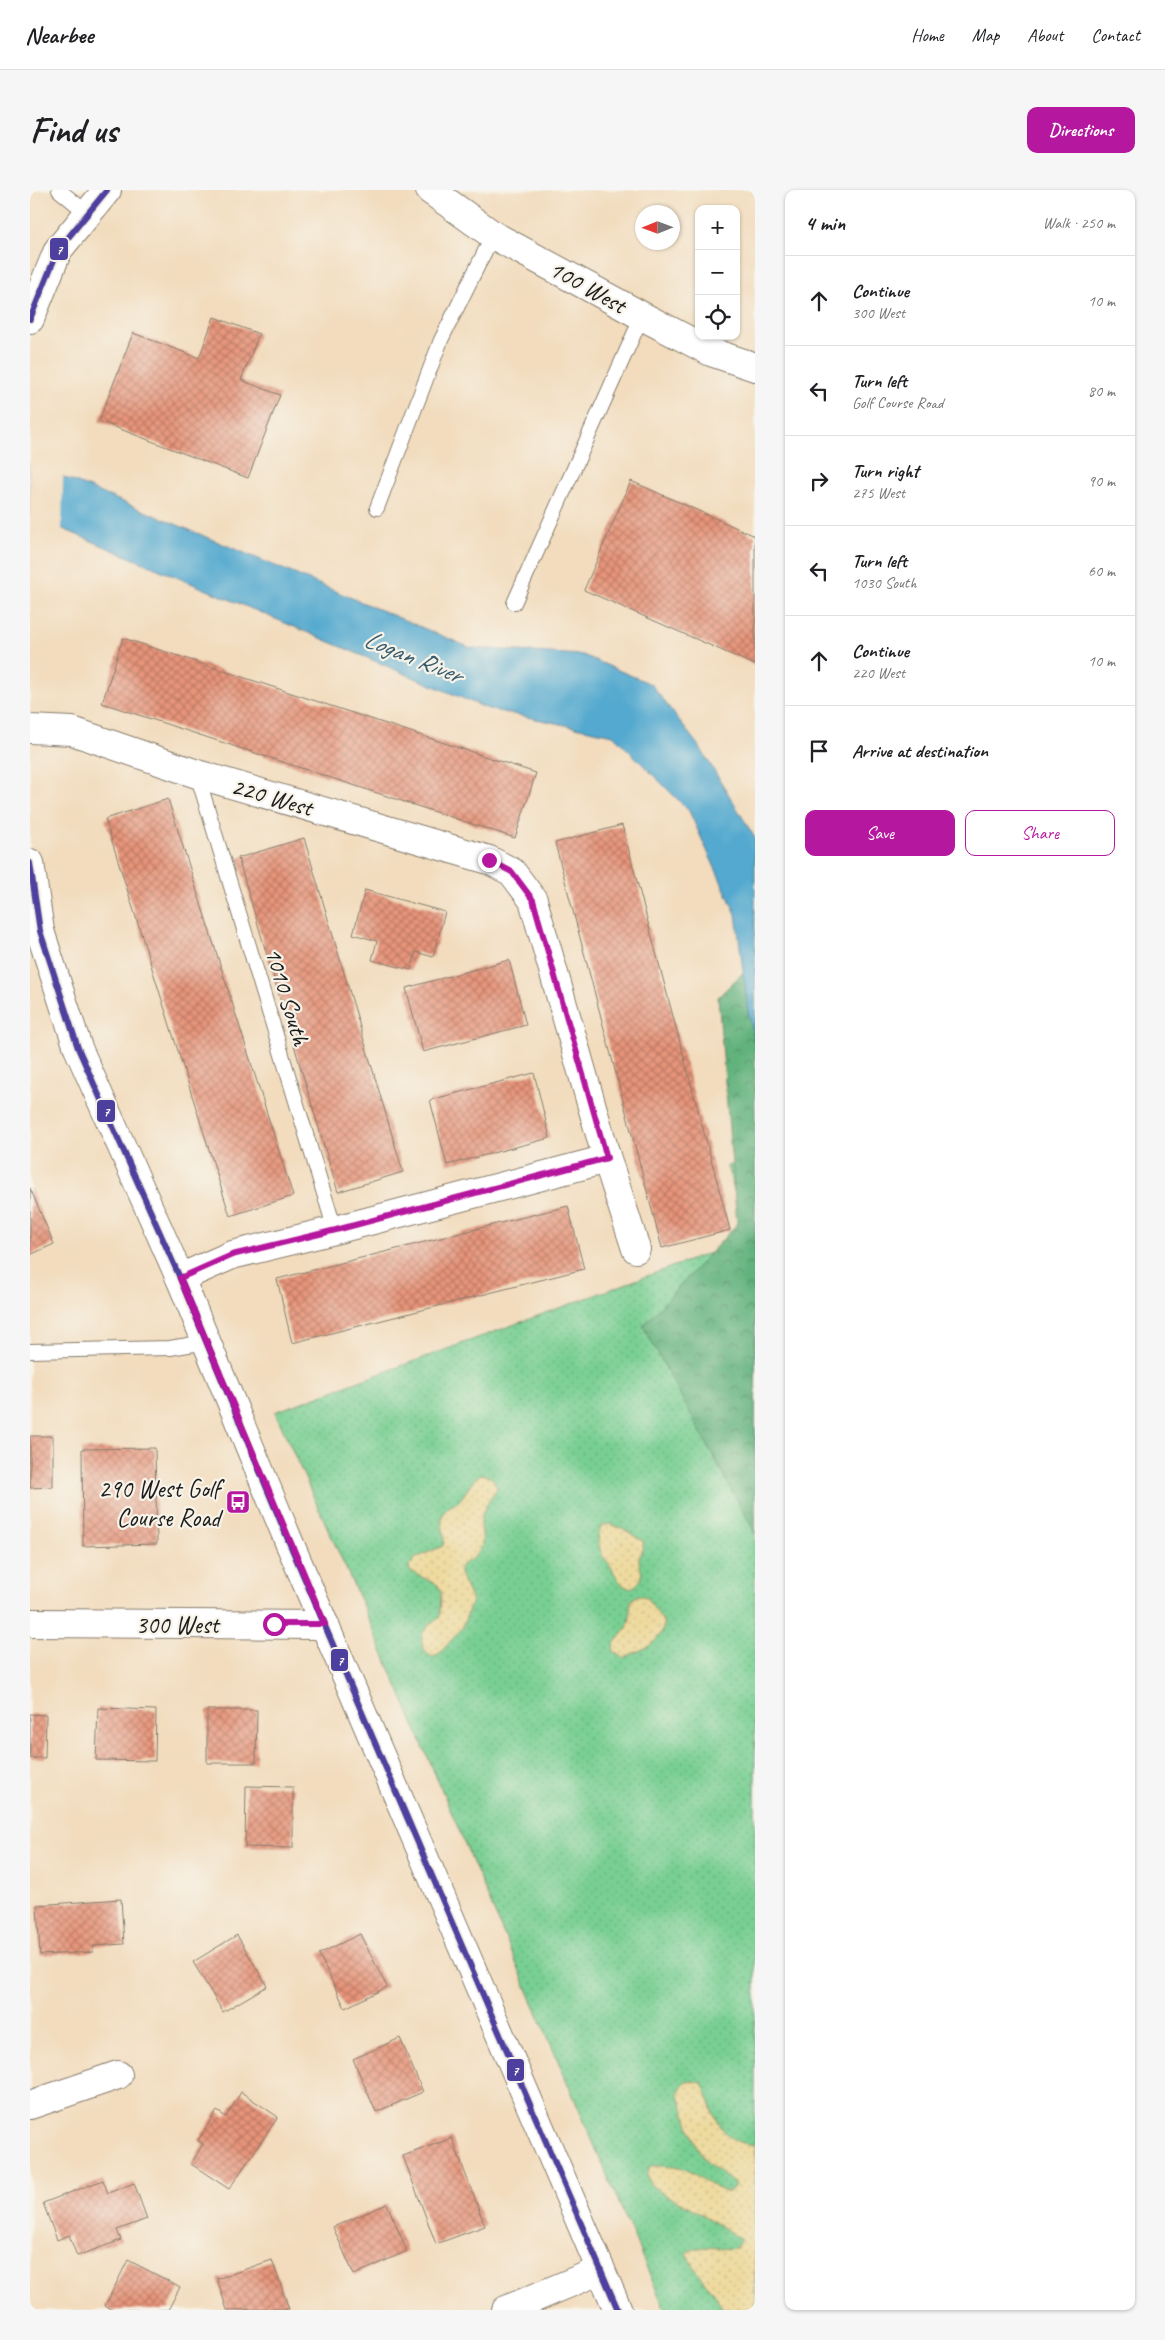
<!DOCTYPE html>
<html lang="en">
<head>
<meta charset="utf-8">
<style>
	body { margin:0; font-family:Caveat,sans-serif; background:#f6f6f6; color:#202124 }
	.controls { position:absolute; right:15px; top:15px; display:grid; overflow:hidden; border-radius:10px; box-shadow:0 1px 4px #0004 }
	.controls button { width:45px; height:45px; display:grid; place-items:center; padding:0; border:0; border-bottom:1px solid #e0e0e0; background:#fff; color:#202124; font:25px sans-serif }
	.compass { position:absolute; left:605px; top:15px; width:45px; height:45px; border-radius:50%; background:#fff; box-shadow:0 1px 4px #0004; rotate:269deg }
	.stop { position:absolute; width:15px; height:15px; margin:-11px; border:4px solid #b5179e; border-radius:50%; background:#fff }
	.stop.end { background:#b5179e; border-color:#fff; box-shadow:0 1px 5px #0008 }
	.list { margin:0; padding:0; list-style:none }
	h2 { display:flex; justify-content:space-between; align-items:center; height:65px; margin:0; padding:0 20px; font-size:21px }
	h2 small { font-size:16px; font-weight:400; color:#757577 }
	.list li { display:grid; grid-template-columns:32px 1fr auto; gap:15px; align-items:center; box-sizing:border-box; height:90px; padding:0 20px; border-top:1px solid #e0e0e0 }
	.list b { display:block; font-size:19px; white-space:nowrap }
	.list p { margin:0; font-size:16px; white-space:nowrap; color:#757577 }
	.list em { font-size:16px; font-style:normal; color:#757577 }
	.actions { display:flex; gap:10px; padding:15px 20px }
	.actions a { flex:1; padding:11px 0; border:1px solid #b5179e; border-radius:10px; text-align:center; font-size:18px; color:#b5179e }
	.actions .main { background:#b5179e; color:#fff }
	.icon { flex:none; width:28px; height:28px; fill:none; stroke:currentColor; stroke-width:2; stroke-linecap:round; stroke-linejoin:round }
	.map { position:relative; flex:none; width:725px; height:2120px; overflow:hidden; border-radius:10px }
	header { display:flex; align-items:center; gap:30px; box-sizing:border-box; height:70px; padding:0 25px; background:#fff; border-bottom:1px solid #e0e0e0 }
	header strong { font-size:24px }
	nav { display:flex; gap:28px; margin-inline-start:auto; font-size:18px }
	.intro { display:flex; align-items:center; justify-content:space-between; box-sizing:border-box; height:120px; padding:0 30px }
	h1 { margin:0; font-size:35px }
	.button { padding:12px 22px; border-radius:10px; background:#b5179e; color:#fff; font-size:18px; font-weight:700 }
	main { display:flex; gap:30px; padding:0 30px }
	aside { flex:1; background:#fff; border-radius:10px; box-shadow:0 1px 4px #0004 }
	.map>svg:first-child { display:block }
	.grass { fill:url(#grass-dots); stroke:#4a7658 }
	.forest { fill:url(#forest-crowns); stroke:#3f674c }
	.sand { fill:url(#sand-dots); stroke:#857b5d }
	.water { fill:#53a9cf; stroke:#386276 }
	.pier { fill:#f2dcbd }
	.building { fill:url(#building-cross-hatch) }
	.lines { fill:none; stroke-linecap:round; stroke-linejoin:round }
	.lane-casing { stroke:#877c6c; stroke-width:16 }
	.street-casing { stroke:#877c6c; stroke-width:30 }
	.secondary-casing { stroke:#877c6c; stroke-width:30 }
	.lane { stroke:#fff; stroke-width:14 }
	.street { stroke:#fff; stroke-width:28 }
	.secondary { stroke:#fff; stroke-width:28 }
	.bus-1-casing { stroke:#f7f3e8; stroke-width:10 }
	.bus-1 { stroke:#4d3f9e; stroke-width:6 }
	.route { stroke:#b5179e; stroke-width:6 }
	.labels { text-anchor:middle; stroke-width:4.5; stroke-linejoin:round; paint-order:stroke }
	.street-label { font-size:25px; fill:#1c1c1c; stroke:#f7f3e8 }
	.poi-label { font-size:25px; fill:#1c1c1c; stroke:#f7f3e8; text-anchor:end }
	.water-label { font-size:26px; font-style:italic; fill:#355b6d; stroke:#f7f3e8 }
	.line-badge { stroke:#f7f3e8; stroke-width:2 }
	.badge-label { font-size:14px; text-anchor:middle; font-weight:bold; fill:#fff }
</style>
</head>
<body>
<header>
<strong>Nearbee</strong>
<nav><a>Home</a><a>Map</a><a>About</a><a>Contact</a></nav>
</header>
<div class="intro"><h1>Find us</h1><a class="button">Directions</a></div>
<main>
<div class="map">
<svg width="725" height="2120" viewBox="0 0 725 2120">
	<defs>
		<pattern id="grass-dots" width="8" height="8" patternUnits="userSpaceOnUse" patternTransform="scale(1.25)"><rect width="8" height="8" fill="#78cf93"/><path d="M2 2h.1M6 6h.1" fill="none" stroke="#67b17e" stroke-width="1.8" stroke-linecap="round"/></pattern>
		<pattern id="forest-crowns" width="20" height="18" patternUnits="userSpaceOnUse" patternTransform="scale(1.25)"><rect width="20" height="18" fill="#62b27d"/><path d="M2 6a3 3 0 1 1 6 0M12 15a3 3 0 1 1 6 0" fill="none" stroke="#509066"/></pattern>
		<pattern id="sand-dots" width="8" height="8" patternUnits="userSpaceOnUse" patternTransform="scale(1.25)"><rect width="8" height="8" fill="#eeda9e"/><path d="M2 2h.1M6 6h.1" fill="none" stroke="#ccba88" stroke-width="1.8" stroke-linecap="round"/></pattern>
		<pattern id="building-cross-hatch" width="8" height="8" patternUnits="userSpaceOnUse" patternTransform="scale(1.25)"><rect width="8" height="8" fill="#e7947a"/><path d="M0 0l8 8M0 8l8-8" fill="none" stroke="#ba7863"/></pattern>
	</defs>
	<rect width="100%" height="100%" fill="#f7f3e8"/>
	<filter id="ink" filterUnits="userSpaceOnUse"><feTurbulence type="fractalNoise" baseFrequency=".02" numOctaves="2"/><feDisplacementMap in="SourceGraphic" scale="10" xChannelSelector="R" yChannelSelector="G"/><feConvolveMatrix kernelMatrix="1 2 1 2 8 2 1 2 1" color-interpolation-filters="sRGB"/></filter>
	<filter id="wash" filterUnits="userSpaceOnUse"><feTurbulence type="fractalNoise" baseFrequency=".0096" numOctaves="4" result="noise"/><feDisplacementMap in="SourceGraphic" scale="20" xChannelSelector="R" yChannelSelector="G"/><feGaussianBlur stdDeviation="1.12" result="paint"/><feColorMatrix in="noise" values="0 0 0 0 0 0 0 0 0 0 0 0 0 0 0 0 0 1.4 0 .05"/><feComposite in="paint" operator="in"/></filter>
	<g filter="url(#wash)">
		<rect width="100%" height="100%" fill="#f2dcbd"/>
		<path class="grass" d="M725,970v1150h-90l-303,-706 -87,-192 473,-173 -21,-73z"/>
		<path class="forest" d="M725,771v572l-112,-207 94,-102 -19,-227z"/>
		<path class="sand" d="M451,1284c10,3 13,3 16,14 -4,8 -11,16 -14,24 -7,15 7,30 -8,44 -4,4 -10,6 -15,11v7l12,27 -10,27 -24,27 -5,2c-12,-4 -15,-21 -6,-30 3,-4 9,-7 13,-10l1,-25 -3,-7 -28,-14 -1,-5 7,-8 27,-12c4,-13 -4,-22 0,-31 3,-8 9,-9 15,-13 9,-9 13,-22 23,-28z
			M579,1334l13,4 22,14c-1,6 -5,13 -5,18 0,8 6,15 0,22 -14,17 -24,-9 -29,-17 -4,-6 -9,-9 -10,-16 -2,-9 -2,-15 1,-23z
			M608,1405l8,2 18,26c-3,22 -23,26 -40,35l-10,-7 -1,-5c4,-8 14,-15 16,-24 2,-6 1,-14 2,-21z
			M662,1891l10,2c10,21 14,50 37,59 5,2 11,2 16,3v165h-32c-8,-22 -29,-34 -36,-57 17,-11 31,-2 49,-5l5,-9 -53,-33 -28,-14 -10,-8 -3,-8 3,-10c13,0 28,0 40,6 13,6 25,18 39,20l7,-7 -29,-23 -11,-17 -18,-52 6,-10z"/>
		<path class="water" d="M0,273l441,185 112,7 68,29 50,65 54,89v204l-7,-30 -12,-98 -47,-103 -76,-76 -125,-26 -458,-194z"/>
		<path class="pier" d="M0,271l33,14 -1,56 -32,-14z"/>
		<g id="blocks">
			<path class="building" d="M184,127l45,17 -18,46 39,15 -32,83 -149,-57 34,-88 66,25z
				M601,291l124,55v129l-171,-75z
				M93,448l413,135 -21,65 -413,-135z
				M138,609l125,397 -63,20 -125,-397z
				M592,635l108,405 -68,18 -107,-405z
				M274,648l99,334 -65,20 -100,-334z
				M335,700l80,22 -12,45 -17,-5 -5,18 -39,-10 5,-19 -24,-7z
				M479,770l17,65 -103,27 -17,-64z
				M504,883l16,65 -103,27 -17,-65z
				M0,998l24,56 -24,11z
				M538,1016l16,63 -292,74 -15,-64z
				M0,1246h23v51l-23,1z
				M125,1258l2,96 -74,2 -1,-97z
				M68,1518l58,2 -1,51 -59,-1z
				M177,1520h50l-1,53h-49z
				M0,1524l16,1 -1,43h-15z
				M216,1596l47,1v61l-48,-1z
				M91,1709l3,45 -31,2v6l-53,3 -3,-50z
				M330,1744l27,53 -42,21 -26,-54z
				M207,1745l30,51 -44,26 -30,-50z
				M370,1848l23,54 -47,20 -23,-53z
				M211,1902l37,25 -49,72 -38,-25 12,-20 -5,-4 19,-29 9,6z
				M422,1948l33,88 -49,18 -33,-88z
				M73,1990l5,13 26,-10 13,36 -30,11 4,10 -44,16 -8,-21 -12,5 -14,-37z
				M357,2014l20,47 -53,24 -21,-48z
				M98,2070l52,27 -12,23h-56l-7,-4z
				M242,2070l17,49 -62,1 -10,-31z"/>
		</g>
	</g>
	<g filter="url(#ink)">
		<use href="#blocks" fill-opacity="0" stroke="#877c6c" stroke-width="1"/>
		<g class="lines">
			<defs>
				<path id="lane" d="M29,0l28,23
					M347,318l64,-168 52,-105
					M484,413l128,-287
					M167,584l138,456
					M0,1161l140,-3 36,-6"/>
				<path id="street" d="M0,539l42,2 125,43 292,86 23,12 21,28 74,259 29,90
					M150,1088l52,-23 103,-25 272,-71
					M0,1433l295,2
					M0,1915l88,-30
					M476,2120l95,-40"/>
				<path id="secondary" d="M400,0l63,45 149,81 69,36 44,15
					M0,129l28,-69 49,-60
					M0,673l10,68 38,117 102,230 109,264 329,768"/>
			</defs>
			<use href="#lane" class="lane-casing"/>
			<use href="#street" class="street-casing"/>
			<use href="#secondary" class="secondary-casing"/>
			<use href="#lane" class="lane"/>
			<use href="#street" class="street"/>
			<use href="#secondary" class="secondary"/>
			<defs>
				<path id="bus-1" d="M0,129l28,-69 49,-60
					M0,673l10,68 38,117 102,230 109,264 329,768"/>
			</defs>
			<use href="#bus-1" class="bus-1-casing"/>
			<use href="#bus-1" class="bus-1"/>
		</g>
	</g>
	<g class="lines" filter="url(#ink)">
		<path class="route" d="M244,1434h51l-145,-346 52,-23 104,-25 271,-72 -74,-258 -21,-28 -23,-12"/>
	</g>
	<defs>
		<symbol id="bus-square" viewBox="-11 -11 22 22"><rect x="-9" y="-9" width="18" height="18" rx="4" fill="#b5179e" stroke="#f7f3e8"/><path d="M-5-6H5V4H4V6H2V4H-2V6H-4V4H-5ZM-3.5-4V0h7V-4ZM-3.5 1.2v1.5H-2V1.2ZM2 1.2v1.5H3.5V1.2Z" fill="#fff"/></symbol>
	</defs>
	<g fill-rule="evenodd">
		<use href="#bus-square" x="194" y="1298" width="28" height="28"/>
	</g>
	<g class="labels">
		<g class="street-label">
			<text transform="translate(558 96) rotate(29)" y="9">100 West</text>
			<text transform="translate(242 606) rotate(16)" y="9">220 West</text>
			<text transform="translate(258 806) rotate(73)" y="9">1010 South</text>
			<text x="147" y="1443">300 West</text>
		</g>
		<g class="poi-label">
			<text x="190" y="1307">290 West Golf<tspan x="190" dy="29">Course Road</tspan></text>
		</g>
		<g class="water-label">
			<text transform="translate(383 466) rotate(22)" y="9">Logan River</text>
		</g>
	</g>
	<g class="line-badge">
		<rect x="19" y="47" width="20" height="24" rx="5" fill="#4d3f9e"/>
		<rect x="66" y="909" width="20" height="24" rx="5" fill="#4d3f9e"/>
		<rect x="300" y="1458" width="19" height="24" rx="5" fill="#4d3f9e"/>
		<rect x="476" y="1868" width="19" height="24" rx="5" fill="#4d3f9e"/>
	</g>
	<g class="badge-label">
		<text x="29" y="64">7</text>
		<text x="76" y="926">7</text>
		<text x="310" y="1475">7</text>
		<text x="485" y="1885">7</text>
	</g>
</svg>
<div class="controls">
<button>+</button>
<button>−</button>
<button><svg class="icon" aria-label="locate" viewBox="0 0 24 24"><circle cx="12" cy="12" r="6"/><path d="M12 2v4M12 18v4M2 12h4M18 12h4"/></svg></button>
</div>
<svg class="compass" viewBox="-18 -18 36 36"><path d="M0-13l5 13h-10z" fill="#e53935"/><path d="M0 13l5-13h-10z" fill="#757577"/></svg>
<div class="stop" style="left:244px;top:1434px"></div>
<div class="stop end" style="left:459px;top:670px"></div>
</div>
<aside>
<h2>4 min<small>Walk · 250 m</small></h2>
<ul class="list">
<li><svg class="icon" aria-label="ahead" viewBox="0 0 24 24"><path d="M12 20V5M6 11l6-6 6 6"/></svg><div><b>Continue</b><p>300 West</p></div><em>10 m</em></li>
<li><svg class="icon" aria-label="left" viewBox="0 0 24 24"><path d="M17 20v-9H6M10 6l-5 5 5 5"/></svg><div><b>Turn left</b><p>Golf Course Road</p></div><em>80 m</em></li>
<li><svg class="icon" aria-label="right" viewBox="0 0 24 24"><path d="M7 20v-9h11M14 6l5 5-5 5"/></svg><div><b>Turn right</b><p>275 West</p></div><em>90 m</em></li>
<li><svg class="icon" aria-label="left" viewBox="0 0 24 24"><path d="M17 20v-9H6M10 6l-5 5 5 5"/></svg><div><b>Turn left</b><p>1030 South</p></div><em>60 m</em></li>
<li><svg class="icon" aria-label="ahead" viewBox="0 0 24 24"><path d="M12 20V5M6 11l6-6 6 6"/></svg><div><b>Continue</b><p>220 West</p></div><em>10 m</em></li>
<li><svg class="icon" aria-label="arrive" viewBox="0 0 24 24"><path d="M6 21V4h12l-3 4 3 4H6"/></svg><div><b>Arrive at destination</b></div></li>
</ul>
<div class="actions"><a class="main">Save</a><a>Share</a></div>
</aside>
</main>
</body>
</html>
